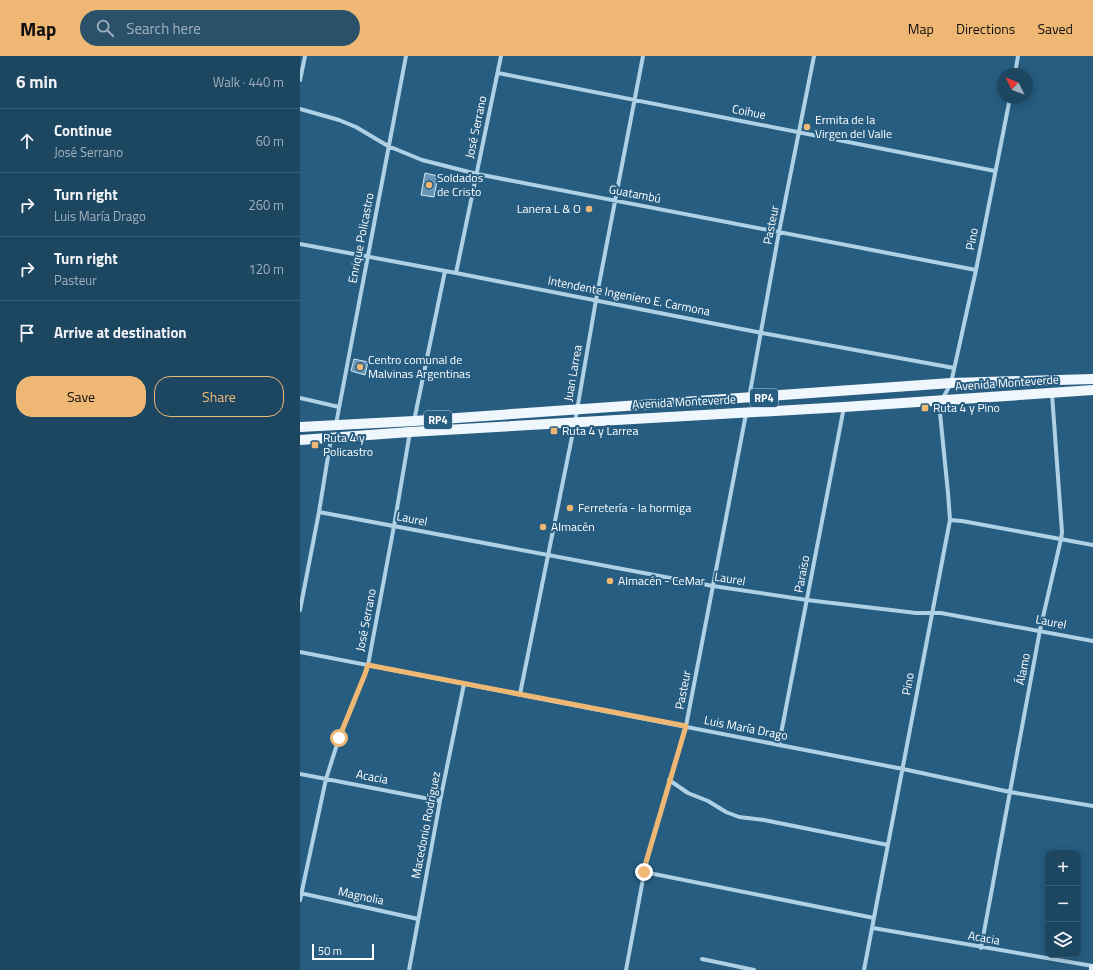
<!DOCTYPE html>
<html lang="en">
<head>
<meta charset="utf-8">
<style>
	body { margin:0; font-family:"Titillium Web",sans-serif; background:#2a506a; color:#f1f3f6 }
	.controls { position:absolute; right:12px; bottom:12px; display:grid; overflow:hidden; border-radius:8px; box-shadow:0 2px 10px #0003 }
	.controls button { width:36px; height:36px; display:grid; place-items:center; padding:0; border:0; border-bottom:1px solid #3b5e76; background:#1d4661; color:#f1f3f6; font:20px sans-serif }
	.compass { position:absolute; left:697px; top:12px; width:36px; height:36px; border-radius:50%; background:#1d4661; box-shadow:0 2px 10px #0003; rotate:312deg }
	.scale { position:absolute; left:12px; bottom:10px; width:62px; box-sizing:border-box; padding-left:4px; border:2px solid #fff; border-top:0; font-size:11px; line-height:14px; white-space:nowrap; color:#fff; -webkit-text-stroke:3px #275d81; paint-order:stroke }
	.stop { position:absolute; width:12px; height:12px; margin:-9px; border:3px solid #efb774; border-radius:50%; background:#fff }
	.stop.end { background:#efb774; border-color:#fff; box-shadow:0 1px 4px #0008 }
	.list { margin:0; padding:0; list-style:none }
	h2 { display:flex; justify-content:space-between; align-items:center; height:52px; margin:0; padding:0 16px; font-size:17px }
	h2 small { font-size:13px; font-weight:400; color:#a0b1bd }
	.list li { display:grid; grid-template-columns:26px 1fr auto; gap:12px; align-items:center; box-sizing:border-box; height:64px; padding:0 16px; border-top:1px solid #3b5e76 }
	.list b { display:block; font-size:15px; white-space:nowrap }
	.list p { margin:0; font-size:13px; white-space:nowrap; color:#a0b1bd }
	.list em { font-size:13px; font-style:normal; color:#a0b1bd }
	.actions { display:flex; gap:8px; padding:12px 16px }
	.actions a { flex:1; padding:9px 0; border:1px solid #efb774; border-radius:16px; text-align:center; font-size:14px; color:#efb774 }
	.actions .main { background:#efb774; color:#111 }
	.icon { flex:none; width:22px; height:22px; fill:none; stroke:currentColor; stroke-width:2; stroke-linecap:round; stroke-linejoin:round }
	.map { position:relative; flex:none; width:793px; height:914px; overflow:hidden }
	header { display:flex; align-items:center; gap:24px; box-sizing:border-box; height:56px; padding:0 20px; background:#efb774; color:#111 }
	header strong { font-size:19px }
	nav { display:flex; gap:22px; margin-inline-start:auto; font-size:14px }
	.search { width:280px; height:36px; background:#2a506a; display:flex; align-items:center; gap:10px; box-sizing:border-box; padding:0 14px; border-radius:22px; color:#a0b1bd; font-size:15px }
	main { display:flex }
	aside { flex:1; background:#1d4661 }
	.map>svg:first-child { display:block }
	.building { fill:#6797b5; stroke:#d1e7f5 }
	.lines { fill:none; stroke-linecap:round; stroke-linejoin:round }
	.street { stroke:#aed1e6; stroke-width:4 }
	.secondary { stroke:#d8eaf6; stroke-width:8 }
	.primary { stroke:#eff7fd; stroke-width:10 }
	.route { stroke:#efb774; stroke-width:5 }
	.poi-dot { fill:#efb774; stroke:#275d81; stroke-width:1.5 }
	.labels { text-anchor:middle; stroke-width:4; stroke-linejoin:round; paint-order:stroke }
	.shield { fill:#275d81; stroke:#beced9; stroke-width:1 }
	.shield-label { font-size:11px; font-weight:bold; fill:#fff }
	.street-label { font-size:12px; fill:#fff; stroke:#275d81 }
	.poi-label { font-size:12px; fill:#fff; stroke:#275d81; text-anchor:start }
</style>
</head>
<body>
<header>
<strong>Map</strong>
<div class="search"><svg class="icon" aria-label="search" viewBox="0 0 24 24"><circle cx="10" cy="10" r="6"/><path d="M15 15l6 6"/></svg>Search here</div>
<nav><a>Map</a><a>Directions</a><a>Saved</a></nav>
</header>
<main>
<aside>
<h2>6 min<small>Walk · 440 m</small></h2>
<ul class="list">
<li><svg class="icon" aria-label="ahead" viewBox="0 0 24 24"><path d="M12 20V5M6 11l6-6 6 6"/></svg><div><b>Continue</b><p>José Serrano</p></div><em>60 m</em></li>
<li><svg class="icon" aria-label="right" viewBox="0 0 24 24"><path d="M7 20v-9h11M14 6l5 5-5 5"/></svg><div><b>Turn right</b><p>Luis María Drago</p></div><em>260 m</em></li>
<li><svg class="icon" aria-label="right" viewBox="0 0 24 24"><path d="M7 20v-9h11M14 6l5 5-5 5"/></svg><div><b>Turn right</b><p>Pasteur</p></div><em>120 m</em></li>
<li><svg class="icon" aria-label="arrive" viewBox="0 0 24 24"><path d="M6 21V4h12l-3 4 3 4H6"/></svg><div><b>Arrive at destination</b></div></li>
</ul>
<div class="actions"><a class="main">Save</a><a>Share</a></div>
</aside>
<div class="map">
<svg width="793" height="914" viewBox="0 0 793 914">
	<rect width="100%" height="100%" fill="#275d81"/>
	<path class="building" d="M125,117l13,3 -4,21 -13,-2z
		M54,303l14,3 -3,13 -14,-4z"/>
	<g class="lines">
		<path class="street" d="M198,17l497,98
			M715,18l3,-18
			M0,24l5,-24
			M0,53l39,11 17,7 32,19 34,14 55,14 499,96
			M0,188l156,29 306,60 192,35
			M156,217l45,-217
			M0,342l39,9
			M449,342l30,-166 35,-176
			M114,365l31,-150
			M36,368l70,-368
			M19,456l394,74 94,14 109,13h25l152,28
			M650,464l12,1 131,24
			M0,554l19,-98 12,-74
			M0,596l603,117 107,23 83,14
			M220,638l55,-272 21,-122 47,-244
			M479,688l65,-337
			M0,718l140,27
			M369,724l19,13 20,8 18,11 13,5 25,3 124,25
			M344,816l230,46
			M0,837l118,26
			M0,844l26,-121 13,-41 26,-64 3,-9 26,-139 16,-94
			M573,872l220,38
			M681,892l59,-318 21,-91 1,-7 -10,-138
			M402,903l52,11
			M109,914l31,-169 24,-117
			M326,914l20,-107 40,-137 60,-312
			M564,914l86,-450 -2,-27 -8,-80 2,-13 9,-17 25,-113 34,-172"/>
		<path class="secondary" d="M793,914v-2"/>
		<path class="primary" d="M0,371l114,-6 537,-38 142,-4
			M0,384l110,-8 434,-25 249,-17"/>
	</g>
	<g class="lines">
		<path class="route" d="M39,682l26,-64 3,-9 318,61 -40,136 -2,10"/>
	</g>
	<g class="poi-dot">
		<circle cx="507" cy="71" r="4"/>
		<circle cx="129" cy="129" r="4"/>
		<circle cx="289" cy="153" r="4"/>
		<circle cx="60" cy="311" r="4"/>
		<rect x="621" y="348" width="8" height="8" rx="2"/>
		<rect x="250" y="371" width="8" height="8" rx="2"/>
		<rect x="11" y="385" width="8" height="8" rx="2"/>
		<circle cx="270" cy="452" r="4"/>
		<circle cx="243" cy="471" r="4"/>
		<circle cx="310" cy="525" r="4"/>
	</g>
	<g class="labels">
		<g class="shield">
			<rect x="450" y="333" width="28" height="18" rx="3"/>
			<rect x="124" y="355" width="28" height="18" rx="3"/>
		</g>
		<g class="shield-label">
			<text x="464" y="346">RP4</text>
			<text x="138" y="368">RP4</text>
		</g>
		<g class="street-label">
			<text transform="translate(449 56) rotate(11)" y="4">Coihue</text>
			<text transform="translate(176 71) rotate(-78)" y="4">José Serrano</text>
			<text transform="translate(335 138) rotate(11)" y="4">Guatambú</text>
			<text transform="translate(471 169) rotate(-79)" y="4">Pasteur</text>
			<text transform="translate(61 182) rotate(-79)" y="4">Enrique Policastro</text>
			<text transform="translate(672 183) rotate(-79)" y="4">Pino</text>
			<text transform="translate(329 240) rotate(11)" y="4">Intendente Ingeniero E. Carmona</text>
			<text transform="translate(273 317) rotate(-80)" y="4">Juan Larrea</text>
			<text transform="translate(707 327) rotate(-4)" y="4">Avenida Monteverde</text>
			<text transform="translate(384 346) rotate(-3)" y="4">Avenida Monteverde</text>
			<text transform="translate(112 463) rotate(11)" y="4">Laurel</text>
			<text transform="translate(502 518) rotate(-79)" y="4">Paraíso</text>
			<text transform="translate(430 523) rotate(9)" y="4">Laurel</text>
			<text transform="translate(66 564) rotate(-79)" y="4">José Serrano</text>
			<text transform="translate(751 566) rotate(11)" y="4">Laurel</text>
			<text transform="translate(723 613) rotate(-79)" y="4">Álamo</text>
			<text transform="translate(608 628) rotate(-80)" y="4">Pino</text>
			<text transform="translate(383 634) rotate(-79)" y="4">Pasteur</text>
			<text transform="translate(446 672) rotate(11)" y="4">Luis María Drago</text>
			<text transform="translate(72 721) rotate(11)" y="4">Acacia</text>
			<text transform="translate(126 769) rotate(-79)" y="4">Macedonio Rodríguez</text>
			<text transform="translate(61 840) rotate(12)" y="4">Magnolia</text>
			<text transform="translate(684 882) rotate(10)" y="4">Acacia</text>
		</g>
		<g class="poi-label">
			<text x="515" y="68">Ermita de la<tspan x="515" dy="14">Virgen del Valle</tspan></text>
			<text x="137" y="126">Soldados<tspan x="137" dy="14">de Cristo</tspan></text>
			<text x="281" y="157" text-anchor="end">Lanera L &amp; O</text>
			<text x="68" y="308">Centro comunal de<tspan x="68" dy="14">Malvinas Argentinas</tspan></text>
			<text x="633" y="356">Ruta 4 y Pino</text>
			<text x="262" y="379">Ruta 4 y Larrea</text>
			<text x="23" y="386">Ruta 4 y<tspan x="23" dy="14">Policastro</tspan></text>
			<text x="278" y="456">Ferretería - la hormiga</text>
			<text x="251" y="475">Almacén</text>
			<text x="318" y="529">Almacén - CeMar</text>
		</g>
	</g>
</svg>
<div class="controls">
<button>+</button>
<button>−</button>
<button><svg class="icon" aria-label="layers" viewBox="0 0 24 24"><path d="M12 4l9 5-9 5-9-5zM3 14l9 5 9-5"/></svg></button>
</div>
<svg class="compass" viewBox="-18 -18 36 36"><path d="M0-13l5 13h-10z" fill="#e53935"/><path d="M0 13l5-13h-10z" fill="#a0b1bd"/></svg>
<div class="scale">50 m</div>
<div class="stop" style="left:39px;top:682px"></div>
<div class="stop end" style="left:344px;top:816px"></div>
</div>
</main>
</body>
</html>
